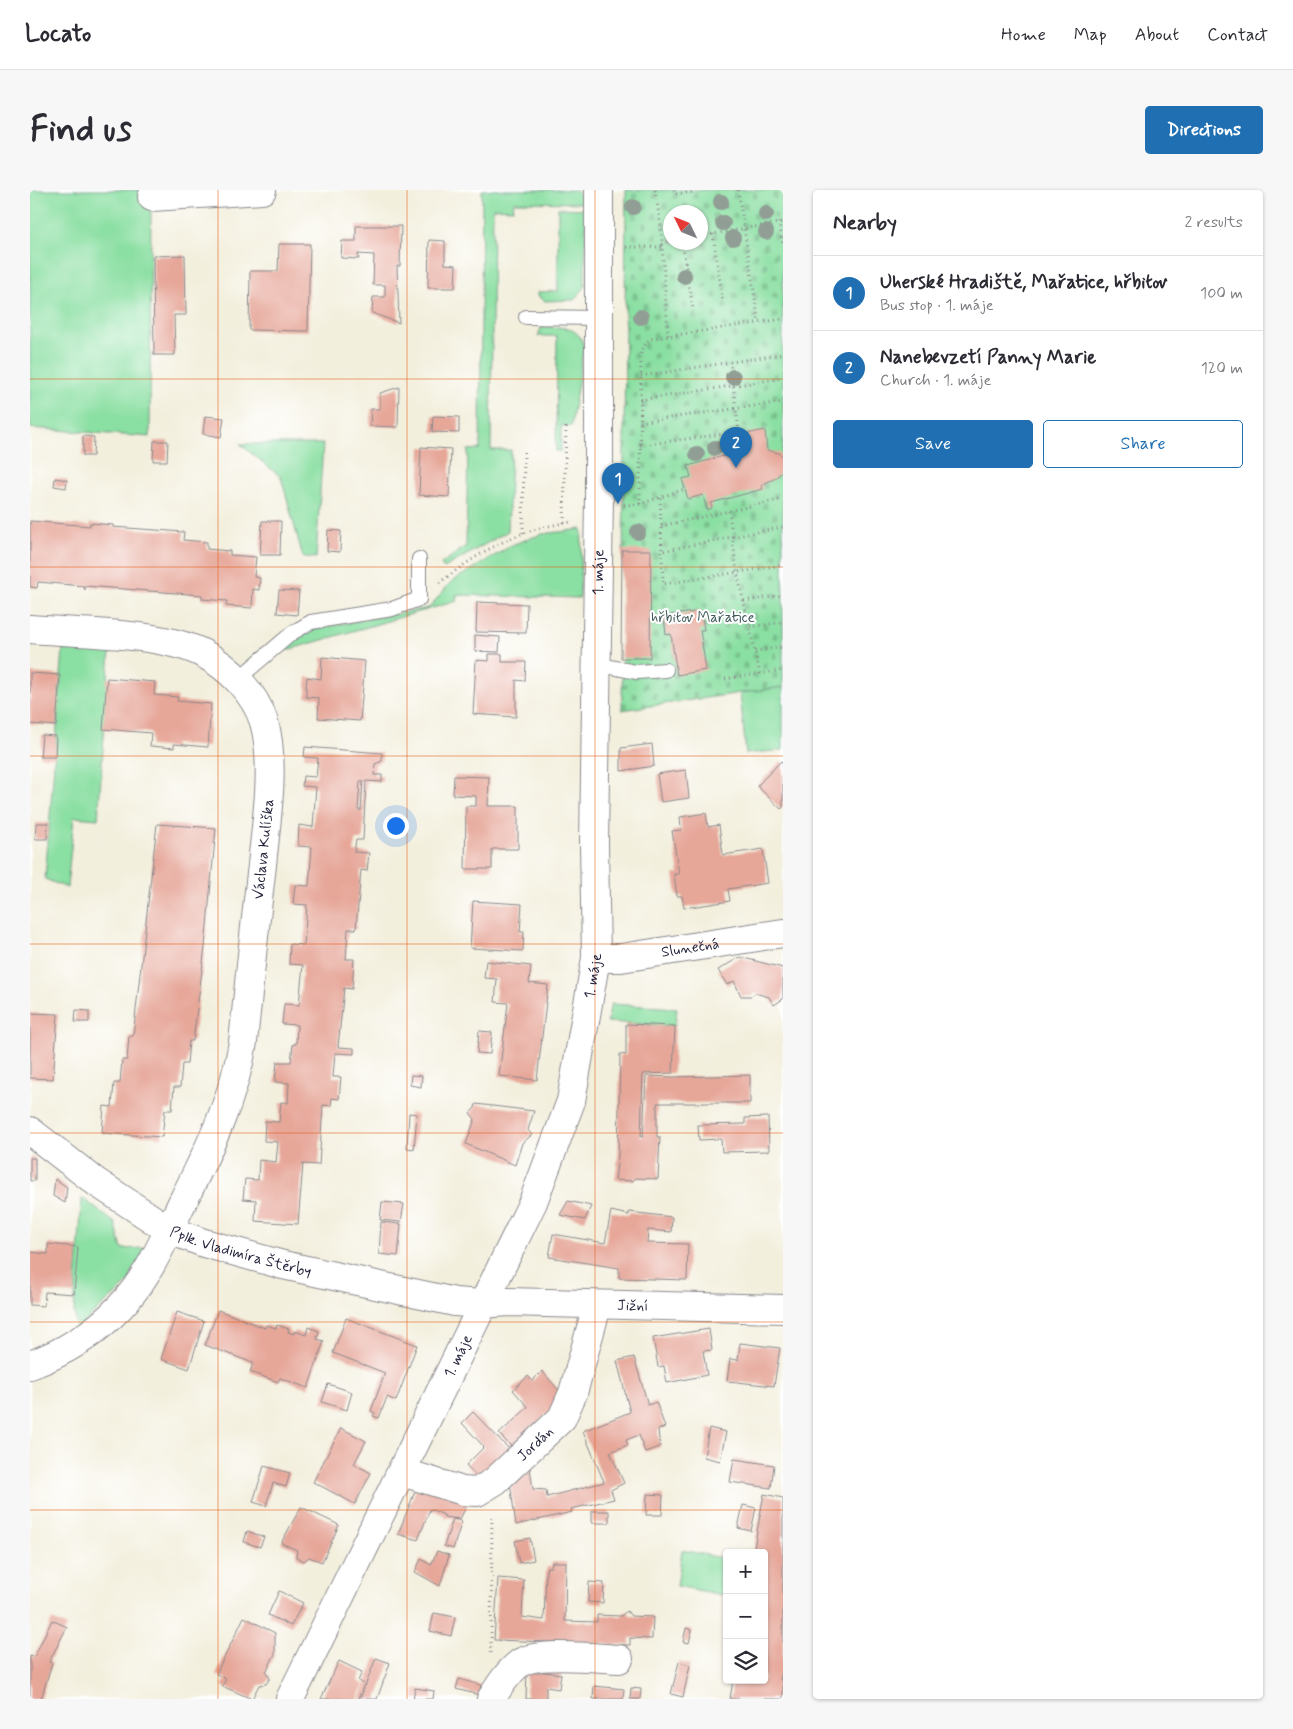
<!DOCTYPE html>
<html lang="en">
<head>
<meta charset="utf-8">
<style>
	body { margin:0; font-family:Mynerve,sans-serif; background:#f7f7f7; color:#2b2b33 }
	.controls { position:absolute; right:15px; bottom:15px; display:grid; overflow:hidden; border-radius:5px; box-shadow:0 1px 4px #0004 }
	.controls button { width:45px; height:45px; display:grid; place-items:center; padding:0; border:0; border-bottom:1px solid #e1e1e2; background:#fff; color:#2b2b33; font:25px sans-serif }
	.compass { position:absolute; left:633px; top:15px; width:45px; height:45px; border-radius:50%; background:#fff; box-shadow:0 1px 4px #0004; rotate:313deg }
	.you { position:absolute; left:365px; top:635px; width:18px; height:18px; margin:-12px; border:4px solid #fff; border-radius:50%; background:#1a73e8; box-shadow:0 0 0 8px #1a73e833 }
	.badge { display:grid; place-items:center; width:32px; height:32px; border-radius:50%; background:#1f6fb2; color:#fff; font-size:16px; font-weight:700 }
	.pin { position:absolute; translate:-50% -41px; filter:drop-shadow(0 1px 2px #0008) }
	.pin::after { content:''; position:absolute; top:26px; width:18px; height:15px; background:inherit; clip-path:polygon(0 0,100% 0,50% 100%) }
	.list { margin:0; padding:0; list-style:none }
	h2 { display:flex; justify-content:space-between; align-items:center; height:65px; margin:0; padding:0 20px; font-size:21px }
	h2 small { font-size:16px; font-weight:400; color:#7c7c81 }
	.list li { display:grid; grid-template-columns:32px 1fr auto; gap:15px; align-items:center; box-sizing:border-box; height:75px; padding:0 20px; border-top:1px solid #e1e1e2 }
	.list b { display:block; font-size:19px; white-space:nowrap }
	.list p { margin:0; font-size:16px; white-space:nowrap; color:#7c7c81 }
	.list em { font-size:16px; font-style:normal; color:#7c7c81 }
	.actions { display:flex; gap:10px; padding:15px 20px }
	.actions a { flex:1; padding:11px 0; border:1px solid #1f6fb2; border-radius:5px; text-align:center; font-size:18px; color:#1f6fb2 }
	.actions .main { background:#1f6fb2; color:#fff }
	.icon { flex:none; width:28px; height:28px; fill:none; stroke:currentColor; stroke-width:2; stroke-linecap:round; stroke-linejoin:round }
	.map { position:relative; flex:none; width:753px; height:1509px; overflow:hidden; border-radius:5px }
	header { display:flex; align-items:center; gap:30px; box-sizing:border-box; height:70px; padding:0 25px; background:#fff; border-bottom:1px solid #e1e1e2 }
	header strong { font-size:24px }
	nav { display:flex; gap:28px; margin-inline-start:auto; font-size:18px }
	.intro { display:flex; align-items:center; justify-content:space-between; box-sizing:border-box; height:120px; padding:0 30px }
	h1 { margin:0; font-size:35px }
	.button { padding:12px 22px; border-radius:5px; background:#1f6fb2; color:#fff; font-size:18px; font-weight:700 }
	main { display:flex; gap:30px; padding:0 30px }
	aside { flex:1; background:#fff; border-radius:5px; box-shadow:0 1px 4px #0004 }
	.map>svg:first-child { display:block }
	.green { fill:#8adfa2; stroke:#56806e }
	.cemetery { fill:url(#cemetery-stones); stroke:#56806e; fill-rule:evenodd }
	.building { fill:#e6a698; fill-rule:evenodd }
	.lines { fill:none; stroke-linecap:round; stroke-linejoin:round }
	.service-casing { stroke:#8a888c; stroke-width:16 }
	.minor-casing { stroke:#8a888c; stroke-width:30 }
	.path { stroke:#8a888c; stroke-width:3; stroke-dasharray:1 4; stroke-linecap:butt }
	.service { stroke:#fff; stroke-width:14 }
	.minor { stroke:#fff; stroke-width:28 }
	.tree { fill:#919e95 }
	.grid { fill:none; stroke:#e8590c; stroke-width:1; stroke-opacity:0.55 }
	.labels { text-anchor:middle; stroke-width:4; stroke-linejoin:round; paint-order:stroke }
	.street-label { font-size:15px; fill:#22223b; stroke:#fff }
	.park-label { font-size:15px; fill:#415b5a; stroke:#fff }
</style>
</head>
<body>
<header>
<strong>Locato</strong>
<nav><a>Home</a><a>Map</a><a>About</a><a>Contact</a></nav>
</header>
<div class="intro"><h1>Find us</h1><a class="button">Directions</a></div>
<main>
<div class="map">
<svg width="753" height="1509" viewBox="0 0 753 1509">
	<defs>
		<pattern id="cemetery-stones" width="16" height="16" patternUnits="userSpaceOnUse" patternTransform="scale(1.25)"><rect width="16" height="16" fill="#8adfa2"/><path d="M2 7V4a2 2 0 0 1 4 0v3zM10 15v-3a2 2 0 0 1 4 0v3z" fill="#77bf8c"/></pattern>
	</defs>
	<rect width="100%" height="100%" fill="#fff"/>
	<filter id="ink" filterUnits="userSpaceOnUse"><feTurbulence type="fractalNoise" baseFrequency=".02" numOctaves="2"/><feDisplacementMap in="SourceGraphic" scale="10" xChannelSelector="R" yChannelSelector="G"/><feConvolveMatrix kernelMatrix="1 2 1 2 8 2 1 2 1" color-interpolation-filters="sRGB"/></filter>
	<filter id="wash" filterUnits="userSpaceOnUse"><feTurbulence type="fractalNoise" baseFrequency=".0096" numOctaves="4" result="noise"/><feDisplacementMap in="SourceGraphic" scale="20" xChannelSelector="R" yChannelSelector="G"/><feGaussianBlur stdDeviation="1.12" result="paint"/><feColorMatrix in="noise" values="0 0 0 0 0 0 0 0 0 0 0 0 0 0 0 0 0 1.4 0 .05"/><feComposite in="paint" operator="in"/></filter>
	<g filter="url(#wash)">
		<rect width="100%" height="100%" fill="#f3efdd"/>
		<path class="green" d="M0,0h121l-1,247 -120,-9z
			M452,0h95l8,13 -71,-1 -1,7 -20,-1 -2,242h20l-3,81 -64,37 -3,-4 25,-18 2,-96 12,-1z
			M528,18l28,1 -1,78 -11,13 -29,1 -7,-5v-4l20,-1z
			M517,137c19,0 31,0 37,19l-13,80h-10v25h-5l1,-115h-19l3,-8z
			M210,254h83l-7,114 -13,-1 -22,-80z
			M552,339l-2,69 -124,-3 1,6 -173,50 12,-11 17,-11 116,-21 22,-26 63,-38 28,-10z
			M33,459l47,2 -12,168 -24,-2 -7,71 -22,-9z
			M753,497v63l-37,4 -6,-61z
			M581,814l66,4 -2,18 -68,-4z
			M52,1008l33,25 7,26 23,-1 -9,28 -60,53 -2,-18z
			M652,1360l45,9v37l-50,-10z"/>
		<path class="cemetery" d="M596,0h157v497l-161,23zM641,22h30v30h-30z"/>
		<g id="blocks">
			<path class="building" d="M326,36h45l-1,40h-3l2,57 -27,-10 1,-16h12v-12h-12l1,-30 -16,-1 1,5 -18,-1 1,-17h14z
				M399,50l16,1v23l11,1 -1,23h-27z
				M249,54h31l-2,87 -59,-1 1,-59h28z
				M155,65l1,60h-12l1,40h-21l-1,-99z
				M369,197l-1,40 -28,-1 1,-17h9v-16z
				M175,226l19,2 -3,19 -18,-3z
				M403,226l26,1v16l-27,-1z
				M735,240l2,20 12,3 4,4v13l-7,8 -15,7 2,4 -52,14 1,5 -5,2 -4,-15 -15,4 -6,-20 9,-2 -3,-11 60,-17 -2,-15z
				M53,246l11,1 -1,19h-10z
				M124,251h14l-1,20h-14z
				M391,257l30,2 -2,48 -30,-2z
				M25,288l12,2 -1,8 -12,-2z
				M0,331l60,5v-3l23,2v2l71,5 -1,8 24,2v7l23,2v4l26,2 -2,20 6,1 -1,12 -6,-1 -1,19 -26,-2 1,-5 -25,-2v-4l-117,-9v4l-2,-4 -45,-4 -1,6 -7,-1z
				M232,331h19l-1,34h-20z
				M298,340l13,1 -1,21 -13,-1z
				M592,360h29l-1,108h-29z
				M249,400l20,1 -2,24 -20,-2z
				M447,412l50,2 -1,29 -50,-1z
				M671,421l3,19h-4l6,40 -29,5 -6,-41 -5,1 -2,-19z
				M445,445l25,2 -1,15 -24,-1z
				M459,464h13v8h24l-1,19 -9,-1v37l-43,-3 3,-54 13,1z
				M292,467l43,4 -5,60 -42,-3 1,-20 -13,-1v-10l1,-10 14,2z
				M0,483l30,2 -4,51 -26,-2z
				M77,488l48,4 -1,13 24,2 -1,4 34,3 -3,43 -34,-3v4l-24,-2 1,-13 -48,-4z
				M12,545l14,1 -1,21h-15z
				M622,554l2,22 -33,5v-23z
				M275,557l77,6v8l-7,3 -1,11h8v7l-16,-1 -3,59h-7l-2,12 15,1 -2,18 -6,-1 -5,59h-8l-2,30h8l-2,30 -8,-1 -6,59 16,1v6l-19,-1 -2,24h8l-2,22 -7,-1 -1,8 -8,-1 -4,60 -16,-1 -5,60 -43,-3 1,-21 -13,-1 2,-20 13,1 1,-20 17,2 2,-20 -14,-1 1,-20 14,1 2,-20 7,1 1,-20 -14,-1 2,-20h14l2,-18h3l1,-19 -15,-1 2,-20 15,1 4,-40 -14,-1 1,-20 14,1 3,-40 -14,-1 2,-19 14,1 3,-39 -14,-1 1,-21 14,2 3,-40 -14,-1 1,-10 13,1 2,-19 -14,-1zM330,591h3l-2,29h-3z
				M751,571l2,2v44l-2,2 -24,-23z
				M656,580l3,28 -28,4 -4,-28z
				M424,586l35,1 -1,29h30v43h-26v20h-27l1,-63h10v-10l-23,-1z
				M676,623l2,14 11,-2 4,30 40,-6 5,34 -40,6 2,12 -46,7 -2,-12h-5l-3,-22h5l-7,-43 9,-1 -1,-13z
				M6,633h12l-1,16h-12z
				M127,634l59,4 -11,119 -12,94h-4l-2,23h-5l-2,23h-6l-2,23h-7l-3,27 -60,-4 2,-27 8,1 2,-24h6l2,-23h5l2,-24h4z
				M443,711l49,3 -2,28h4l-1,19 -53,-3z
				M710,767l43,11v31l-9,6 -5,-8 -14,-4 -4,3h-10l-7,-15 -7,4 -9,-15z
				M456,771l45,5 -2,17 19,2 -11,95 -38,-4 9,-73 -13,-1 2,-23 -13,-1z
				M46,820l13,1v11h-14z
				M0,823l28,1 -5,65 -23,-1z
				M596,834l49,2 -2,47 -30,1 -2,63h2l3,-61 26,1 78,-2v28h-93v34h3l-2,42 -22,-1 -3,3 -18,-1 3,-24 2,-102 6,1z
				M449,841l13,1 -2,22 -13,-1z
				M381,885l11,1 -1,11 -11,-2z
				M446,914l58,7 -6,19 4,5 -10,8 -7,22 -49,-21 9,-25 -5,-6 5,-5z
				M379,923l8,1 -3,35 -7,-1z
				M738,927l1,34 -47,1 -1,-13 -22,1 -1,-15 47,-1v-6z
				M0,968h5v23h-5z
				M25,989l12,8 -2,16 -12,-7z
				M538,1011l23,5 -6,14 -25,-5z
				M352,1012l22,2 -3,18 -21,-2z
				M581,1021l18,4v-3l43,5 -1,15 -23,-2 -1,13 41,1 -1,36 -68,-2v-10l-70,-11 4,-23 52,9z
				M351,1032l20,2 -3,32 -19,-2z
				M18,1054l30,3 -4,47 -29,-2 -1,14 -14,-1v-53l18,2z
				M188,1120l47,18 1,-3 10,3 1,-3 12,4 -1,3 6,2 1,-3 11,4 2,-8 11,4 -2,8 7,2 -16,47 -28,-10 -2,4 -28,-10 3,-9 -48,-18z
				M147,1122l27,9 -15,48 -28,-10z
				M316,1128l71,27 -21,56 -9,-4 -8,21 -6,-2 2,-3 -4,-2 14,-38 -52,-20z
				M679,1139l3,21 -9,1 4,24 -40,8 -3,-17 -6,1 -5,-29z
				M710,1153l40,5 -6,38 -47,-5 3,-22 8,1z
				M604,1167l14,48 8,-3 9,25 -7,3 2,17 -15,5 -6,-17 -13,5 2,5 -18,7 14,31 -13,7 3,9 -43,10 1,3 -56,13 -7,-49 20,-15 4,28 13,1 1,7 57,-15 -21,-51 47,-19 -13,-51z
				M512,1181l23,26 -53,50 -13,-13 29,-27 -15,-17 15,-14 4,5z
				M298,1194l24,8 -5,18 -25,-8z
				M443,1222l38,39 -31,29 -14,-15 18,-18 -22,-24z
				M311,1238l25,13 -12,23 17,9 -16,31 -42,-22z
				M679,1238l17,4 -6,29 -16,-4z
				M704,1269l40,6 -3,23 -41,-6z
				M234,1276l26,7 -4,14 -13,-4 -7,23 -13,-4z
				M388,1294l52,15 -10,20 -16,-2v-2l-14,-6 -12,31 -20,-6z
				M617,1304l16,1 -1,20h-16z
				M734,1304l19,4v169l-3,13h3v19h-53l3,-19h31v-127h-11z
				M713,1315l13,3 -5,23 -13,-3z
				M271,1317l38,18 -17,37 -13,-5 -5,4 -8,-4 1,-7 -16,-7z
				M562,1321h17v12h-17z
				M423,1329l9,2 -9,28 -9,-3z
				M217,1341l17,6 -4,10 -16,-5z
				M500,1348l4,22 -15,3 -4,-22z
				M407,1361l12,4 -9,31 -25,-14 6,-13 10,6z
				M522,1372h14l-1,59 32,1v-7l24,1 6,-5 4,5 22,1 -1,22 -22,-1v7l-136,-5 4,-62 26,2 -2,37 22,3 2,-49 1,-4h4z
				M559,1392l15,1 -1,20 -15,-1z
				M249,1401l24,12 -12,23 -23,-11z
				M404,1423l21,4 -4,19 -21,-5z
				M214,1427l31,16v21l-9,18 4,6 -4,6 -7,1 -7,14 -30,-13 4,-7 -10,-5z
				M22,1430l15,7 -18,35 3,1 -11,36h-11v-43l4,1z
				M656,1438l6,2 -3,13 -6,-1z
				M346,1468l14,5 -13,36h-17z
				M309,1471l23,11 -4,9 6,3 -6,15h-37z
				M649,1472l11,3 -7,32 -12,-3z
				M497,1480l34,4 -2,15 -13,-2v12h-20z
				M429,1489l22,6 -2,10 -23,-6z
				M564,1496l30,3 -1,10h-30z
				M385,1498l19,3 -1,8h-20z
				M601,1498l10,1 -1,10h-10z"/>
		</g>
	</g>
	<g filter="url(#ink)">
		<use href="#blocks" fill-opacity="0" stroke="#8a888c" stroke-width="1"/>
		<g class="lines">
			<defs>
				<path id="service" d="M496,127l73,1
					M566,474l40,8 30,-2
					M207,490l55,-47 19,-11 81,-13 27,-10v-40"/>
				<g id="minor">
					<path d="M122,7l110,-7"/>
					<path d="M0,439c48,4 130,3 172,24 27,14 53,40 62,69 12,41 2,101 -2,143 -7,59 -13,118 -19,177 -9,58 -36,111 -62,163 -18,37 -33,73 -62,103 -25,26 -56,45 -89,57"/>
					<path id="s1" d="M566,768h25l162,-25"/>
					<path id="s2" d="M0,941l66,51 73,48 35,13 79,22 172,37 27,2 26,-2 275,7"/>
					<path id="s3" d="M372,1282l61,19 14,1 18,-11 67,-63 11,-25 24,-87"/>
					<path id="s4" d="M260,1509l243,-497 38,-101 25,-143 -2,-114 5,-347v-307"/>
					<path d="M461,1509c8,-13 17,-27 29,-36 18,-12 76,-5 99,-4"/>
				</g>
			</defs>
			<use href="#service" class="service-casing"/>
			<use href="#minor" class="minor-casing"/>
			<path class="path" d="M625,0l6,37 7,109
				M644,0l1,4 18,-2
				M708,0l21,133
				M749,32l4,24
				M683,44l10,69
				M671,46l82,-14
				M652,52l11,67
				M632,53l9,-2
				M596,57h36
				M611,186l142,-22
				M610,210l143,-22
				M610,232l143,-20
				M610,255l99,-13 -9,-70
				M630,308l2,53 121,-24
				M610,314l1,-154 8,-11 134,-20
				M594,315l16,-1 45,-15
				M699,321l8,61 23,102
				M534,333l2,-98
				M631,336l122,-27
				M493,343l1,-82
				M632,361l1,33 120,-19
				M409,393c44,-33 77,-54 133,-61
				M714,411l39,-6
				M720,437l33,-5
				M725,461l28,-4
				M695,489l58,-9
				M461,1463l1,-138"/>
			<use href="#service" class="service"/>
			<use href="#minor" class="minor"/>
		</g>
		<g class="tree">
			<circle cx="691" cy="12" r="8"/>
			<circle cx="603" cy="17" r="8"/>
			<circle cx="736" cy="24" r="8"/>
			<circle cx="693" cy="33" r="8"/>
			<circle cx="736" cy="42" r="8"/>
			<circle cx="703" cy="48" r="8"/>
			<circle cx="654" cy="86" r="8"/>
			<circle cx="611" cy="127" r="8"/>
			<circle cx="703" cy="187" r="8"/>
			<circle cx="702" cy="255" r="8"/>
			<circle cx="685" cy="258" r="8"/>
			<circle cx="667" cy="264" r="8"/>
			<circle cx="608" cy="342" r="8"/>
		</g>
	</g>
	<path class="grid" d="M188,0v1509M377,0v1509M565,0v1509M0,189h753M0,377h753M0,566h753M0,754h753M0,943h753M0,1132h753M0,1320h753"/>
	<g class="labels">
		<g class="street-label">
			<text dy="5" stroke="none"><textPath href="#s4" startOffset="1192">1. máje</textPath></text>
			<text transform="translate(233 659) rotate(-84)" y="5">Václava Kulíška</text>
			<text dy="5" stroke="none"><textPath href="#s1" startOffset="95">Slunečná</textPath></text>
			<text dy="5" stroke="none"><textPath href="#s4" startOffset="788">1. máje</textPath></text>
			<text dy="5" stroke="none"><textPath href="#s2" startOffset="246">Pplk. Vladimíra Štěrby</textPath></text>
			<text dy="5" stroke="none"><textPath href="#s2" startOffset="644">Jižní</textPath></text>
			<text dy="5" stroke="none"><textPath href="#s4" startOffset="382">1. máje</textPath></text>
			<text dy="5" stroke="none"><textPath href="#s3" startOffset="154">Jordán</textPath></text>
		</g>
		<g class="park-label">
			<text x="673" y="432">hřbitov Mařatice</text>
		</g>
	</g>
</svg>
<div class="controls">
<button>+</button>
<button>−</button>
<button><svg class="icon" aria-label="layers" viewBox="0 0 24 24"><path d="M12 4l9 5-9 5-9-5zM3 14l9 5 9-5"/></svg></button>
</div>
<svg class="compass" viewBox="-18 -18 36 36"><path d="M0-13l5 13h-10z" fill="#e53935"/><path d="M0 13l5-13h-10z" fill="#7c7c81"/></svg>
<div class="you"></div>
<div class="pin badge" style="left:588px;top:314px">1</div>
<div class="pin badge" style="left:706px;top:278px">2</div>
</div>
<aside>
<h2>Nearby<small>2 results</small></h2>
<ul class="list">
<li><span class="badge">1</span><div><b>Uherské Hradiště, Mařatice, hřbitov</b><p>Bus stop · 1. máje</p></div><em>100 m</em></li>
<li><span class="badge">2</span><div><b>Nanebevzetí Panny Marie</b><p>Church · 1. máje</p></div><em>120 m</em></li>
</ul>
<div class="actions"><a class="main">Save</a><a>Share</a></div>
</aside>
</main>
</body>
</html>
